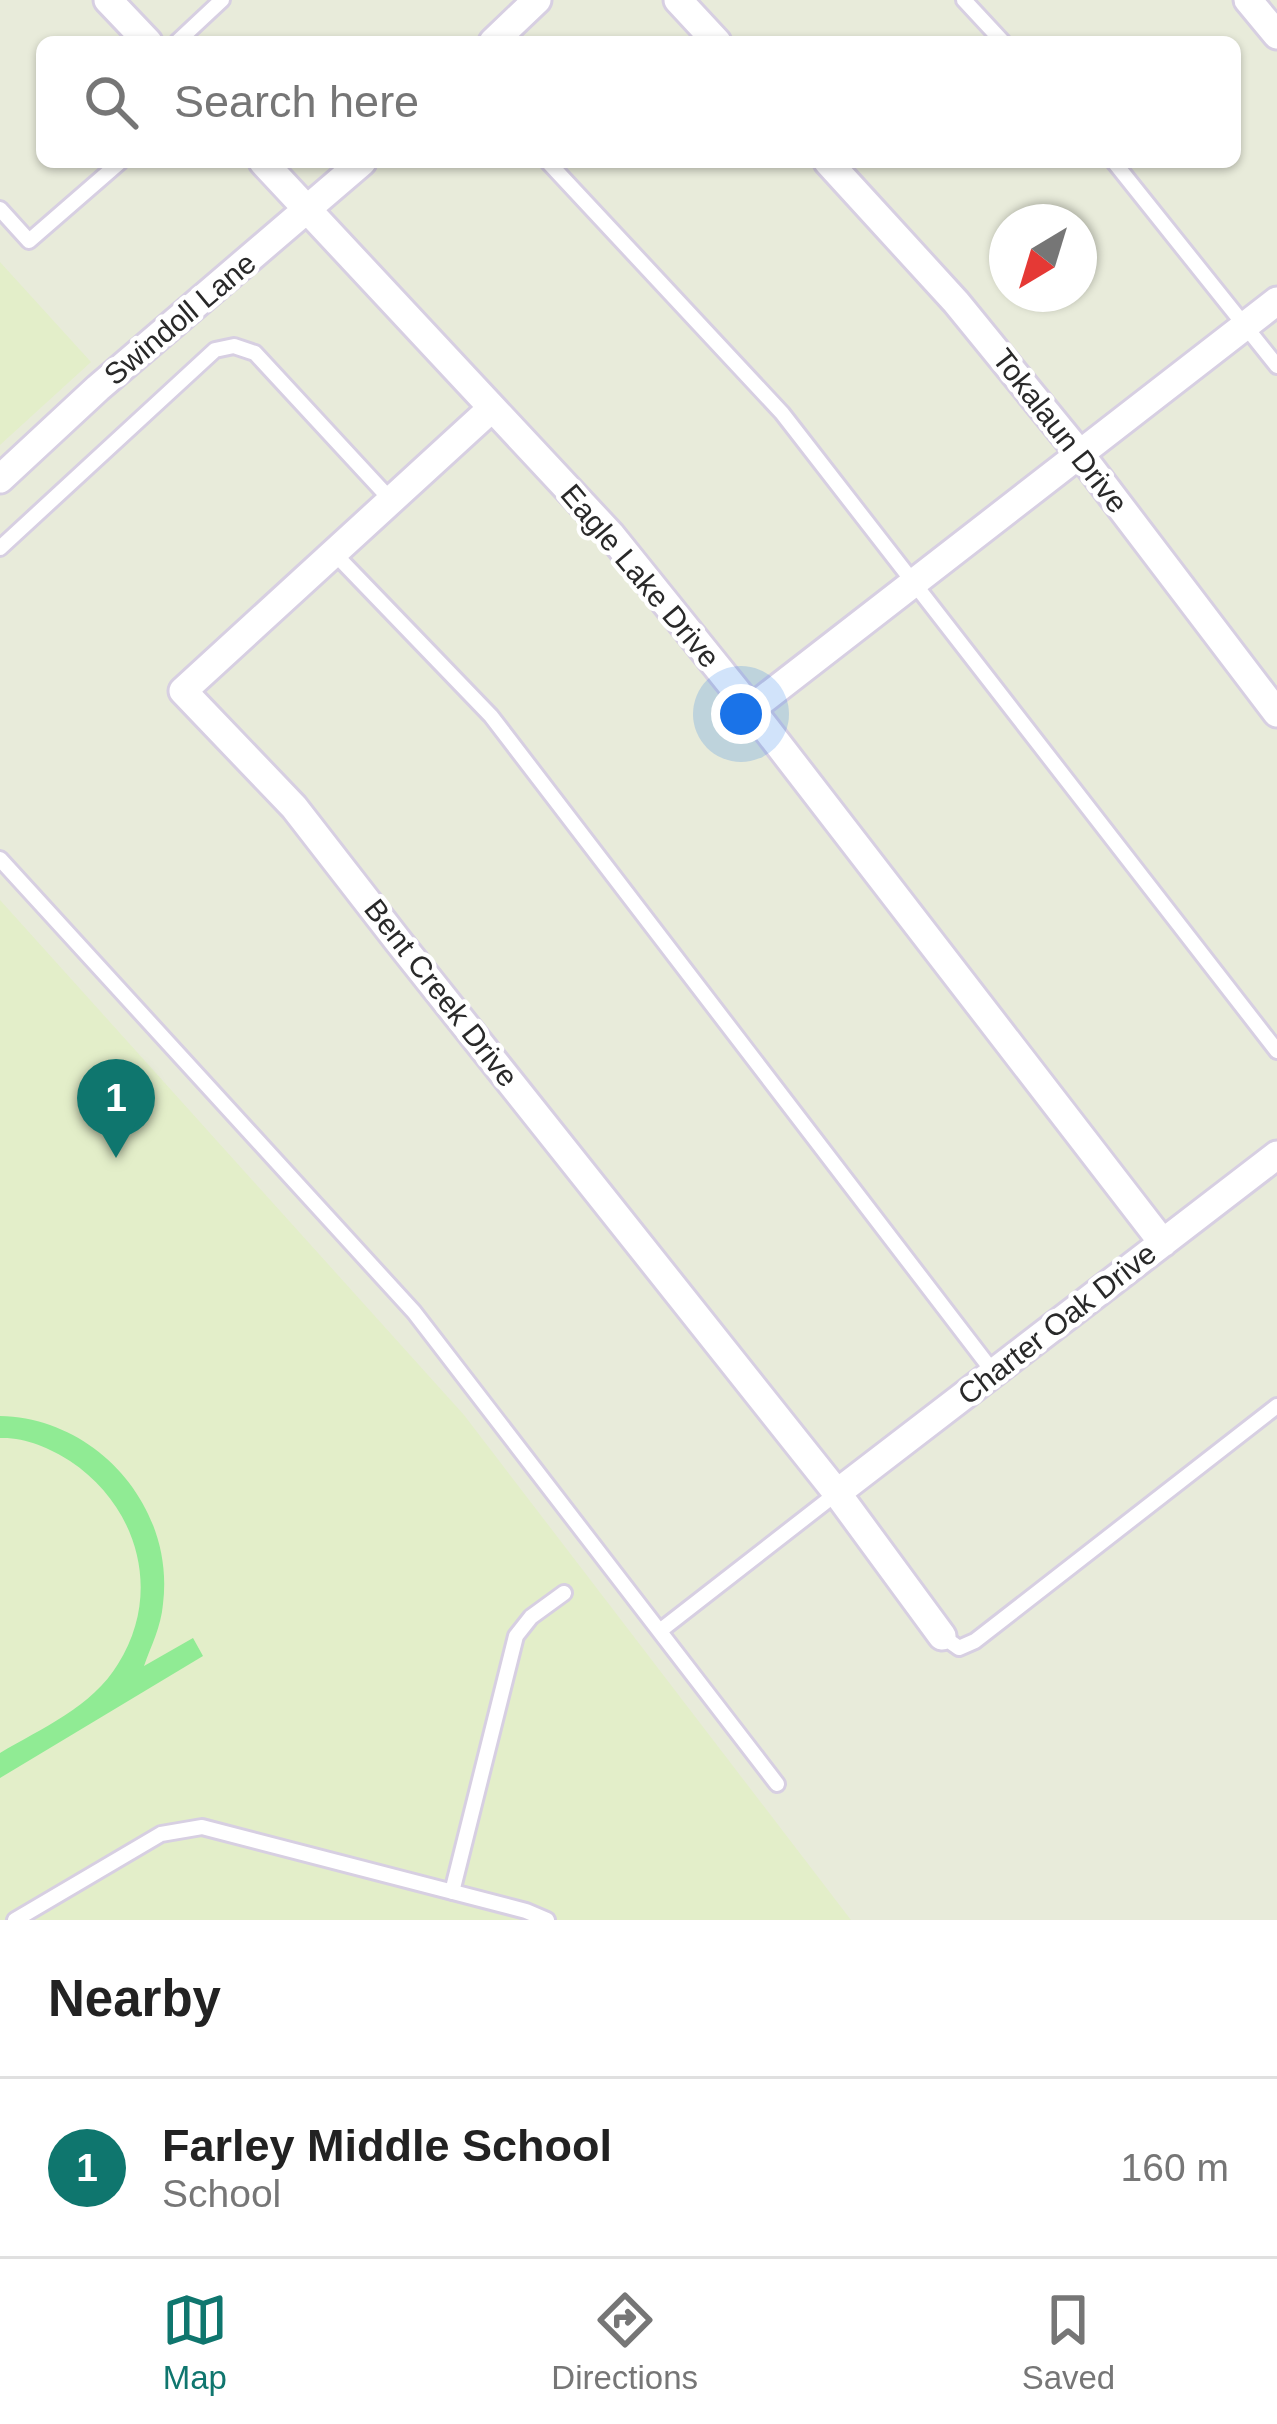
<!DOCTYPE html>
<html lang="en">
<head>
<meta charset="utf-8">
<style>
	body { margin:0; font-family:Helvetica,sans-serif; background:#f2f2f2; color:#222 }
	.compass { position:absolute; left:989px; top:204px; width:108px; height:108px; border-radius:50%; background:#fff; box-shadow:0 3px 9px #0004; rotate:218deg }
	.you { position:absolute; left:741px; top:714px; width:42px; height:42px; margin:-30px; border:9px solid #fff; border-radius:50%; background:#1a73e8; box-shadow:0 0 0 18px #1a73e833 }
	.badge { display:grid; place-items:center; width:78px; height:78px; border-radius:50%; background:#0f766e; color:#fff; font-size:39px; font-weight:700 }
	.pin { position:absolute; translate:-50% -99px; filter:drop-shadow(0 3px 6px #0008) }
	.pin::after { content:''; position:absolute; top:63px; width:42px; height:36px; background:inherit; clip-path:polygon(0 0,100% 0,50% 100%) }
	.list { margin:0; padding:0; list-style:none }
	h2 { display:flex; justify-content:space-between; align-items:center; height:156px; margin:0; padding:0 48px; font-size:51px }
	h2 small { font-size:39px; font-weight:400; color:#767676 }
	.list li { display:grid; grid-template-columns:78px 1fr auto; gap:36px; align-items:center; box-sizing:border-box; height:180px; padding:0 48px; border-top:3px solid #e0e0e0 }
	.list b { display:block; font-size:45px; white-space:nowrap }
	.list p { margin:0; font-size:39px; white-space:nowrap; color:#767676 }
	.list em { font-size:39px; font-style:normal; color:#767676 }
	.icon { flex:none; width:66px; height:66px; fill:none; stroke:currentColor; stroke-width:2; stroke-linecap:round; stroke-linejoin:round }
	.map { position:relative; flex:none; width:1277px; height:1920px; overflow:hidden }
	.search { position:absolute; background:#fff; box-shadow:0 3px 9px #0004; left:36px; right:36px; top:36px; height:132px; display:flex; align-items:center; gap:30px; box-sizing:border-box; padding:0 42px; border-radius:18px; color:#767676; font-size:45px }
	.sheet { height:336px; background:#fff }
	nav { display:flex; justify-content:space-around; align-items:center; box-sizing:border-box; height:168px; border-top:3px solid #e0e0e0; background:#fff; font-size:33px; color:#767676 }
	nav a { display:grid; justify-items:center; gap:6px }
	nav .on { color:#0f766e }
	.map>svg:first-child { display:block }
	.education { fill:#e3eec9 }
	.pitch { fill:#90eb94 }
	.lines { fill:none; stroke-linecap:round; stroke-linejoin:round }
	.lane-casing { stroke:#d7cfe2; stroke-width:20 }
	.street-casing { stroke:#d7cfe2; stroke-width:33 }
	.lane { stroke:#fff; stroke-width:14 }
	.street { stroke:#fff; stroke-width:27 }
	.labels { text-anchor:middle; stroke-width:9; stroke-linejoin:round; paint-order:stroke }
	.street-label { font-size:30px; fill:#292929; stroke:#fff }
</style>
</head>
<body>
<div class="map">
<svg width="1277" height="1920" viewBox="0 0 1277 1920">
	<rect width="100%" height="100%" fill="#e8ebda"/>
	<path class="education" d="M0,262l91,100 -91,83z
		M0,900l464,515 387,505h-851z"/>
	<path class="pitch" d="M0,1416c97,2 175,91 163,188 -2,23 -12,42 -19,62l49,-28 10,18 -203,122v-25c42,-25 92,-46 118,-89 45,-71 20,-158 -48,-203 -20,-13 -46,-24 -70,-23z"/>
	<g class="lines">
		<defs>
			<path id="lane" d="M964,0l39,42
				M177,42l45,-42
				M548,162l234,251 495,638
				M1114,162l163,204
				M0,209l29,32 91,-79
				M0,548l215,-198 19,-4 21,7 135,146
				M333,552l158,164 503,657
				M0,859l414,453 363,472
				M661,1630l176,-137
				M942,1636l17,12 16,-7 302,-235
				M452,1892l64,-256 15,-19 33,-24
				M15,1920l146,-86 41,-7 324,84 21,9"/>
			<path id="street" d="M108,0l40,42
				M678,0l39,42
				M1248,0l29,35
				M493,42l44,-42
				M263,162l348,373 140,174 412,534
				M828,162l128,140 124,152 197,259
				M492,408l-309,283 111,116 104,134 439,552 105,143
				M0,479l98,-91 264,-226
				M751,709l526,-408
				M837,1493l440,-338"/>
		</defs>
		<use href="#lane" class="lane-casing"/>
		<use href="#street" class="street-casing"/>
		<use href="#lane" class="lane"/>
		<use href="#street" class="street"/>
	</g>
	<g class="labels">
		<g class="street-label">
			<text transform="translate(180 319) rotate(-40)" y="10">Swindoll Lane</text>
			<text transform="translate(1060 431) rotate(52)" y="10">Tokalaun Drive</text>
			<text transform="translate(640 576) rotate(50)" y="10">Eagle Lake Drive</text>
			<text transform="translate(441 993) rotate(52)" y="10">Bent Creek Drive</text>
			<text transform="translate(1057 1324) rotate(-38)" y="10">Charter Oak Drive</text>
		</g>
	</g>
</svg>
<svg class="compass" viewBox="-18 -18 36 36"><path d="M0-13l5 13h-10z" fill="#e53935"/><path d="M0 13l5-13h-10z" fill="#767676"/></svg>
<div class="you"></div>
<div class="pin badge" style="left:116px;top:1158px">1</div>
<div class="search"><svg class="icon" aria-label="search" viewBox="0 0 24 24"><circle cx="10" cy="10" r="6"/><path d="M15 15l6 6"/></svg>Search here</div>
</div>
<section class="sheet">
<h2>Nearby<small></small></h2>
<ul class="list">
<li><span class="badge">1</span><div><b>Farley Middle School</b><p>School</p></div><em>160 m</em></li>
</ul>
</section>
<nav>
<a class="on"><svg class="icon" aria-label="map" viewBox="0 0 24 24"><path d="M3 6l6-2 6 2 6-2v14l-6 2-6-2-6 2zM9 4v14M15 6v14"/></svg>Map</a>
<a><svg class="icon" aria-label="directions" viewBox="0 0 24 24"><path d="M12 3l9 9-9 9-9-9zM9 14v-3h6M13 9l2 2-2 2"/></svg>Directions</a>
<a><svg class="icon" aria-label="saved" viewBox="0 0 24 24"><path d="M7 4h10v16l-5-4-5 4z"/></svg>Saved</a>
</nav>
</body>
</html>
